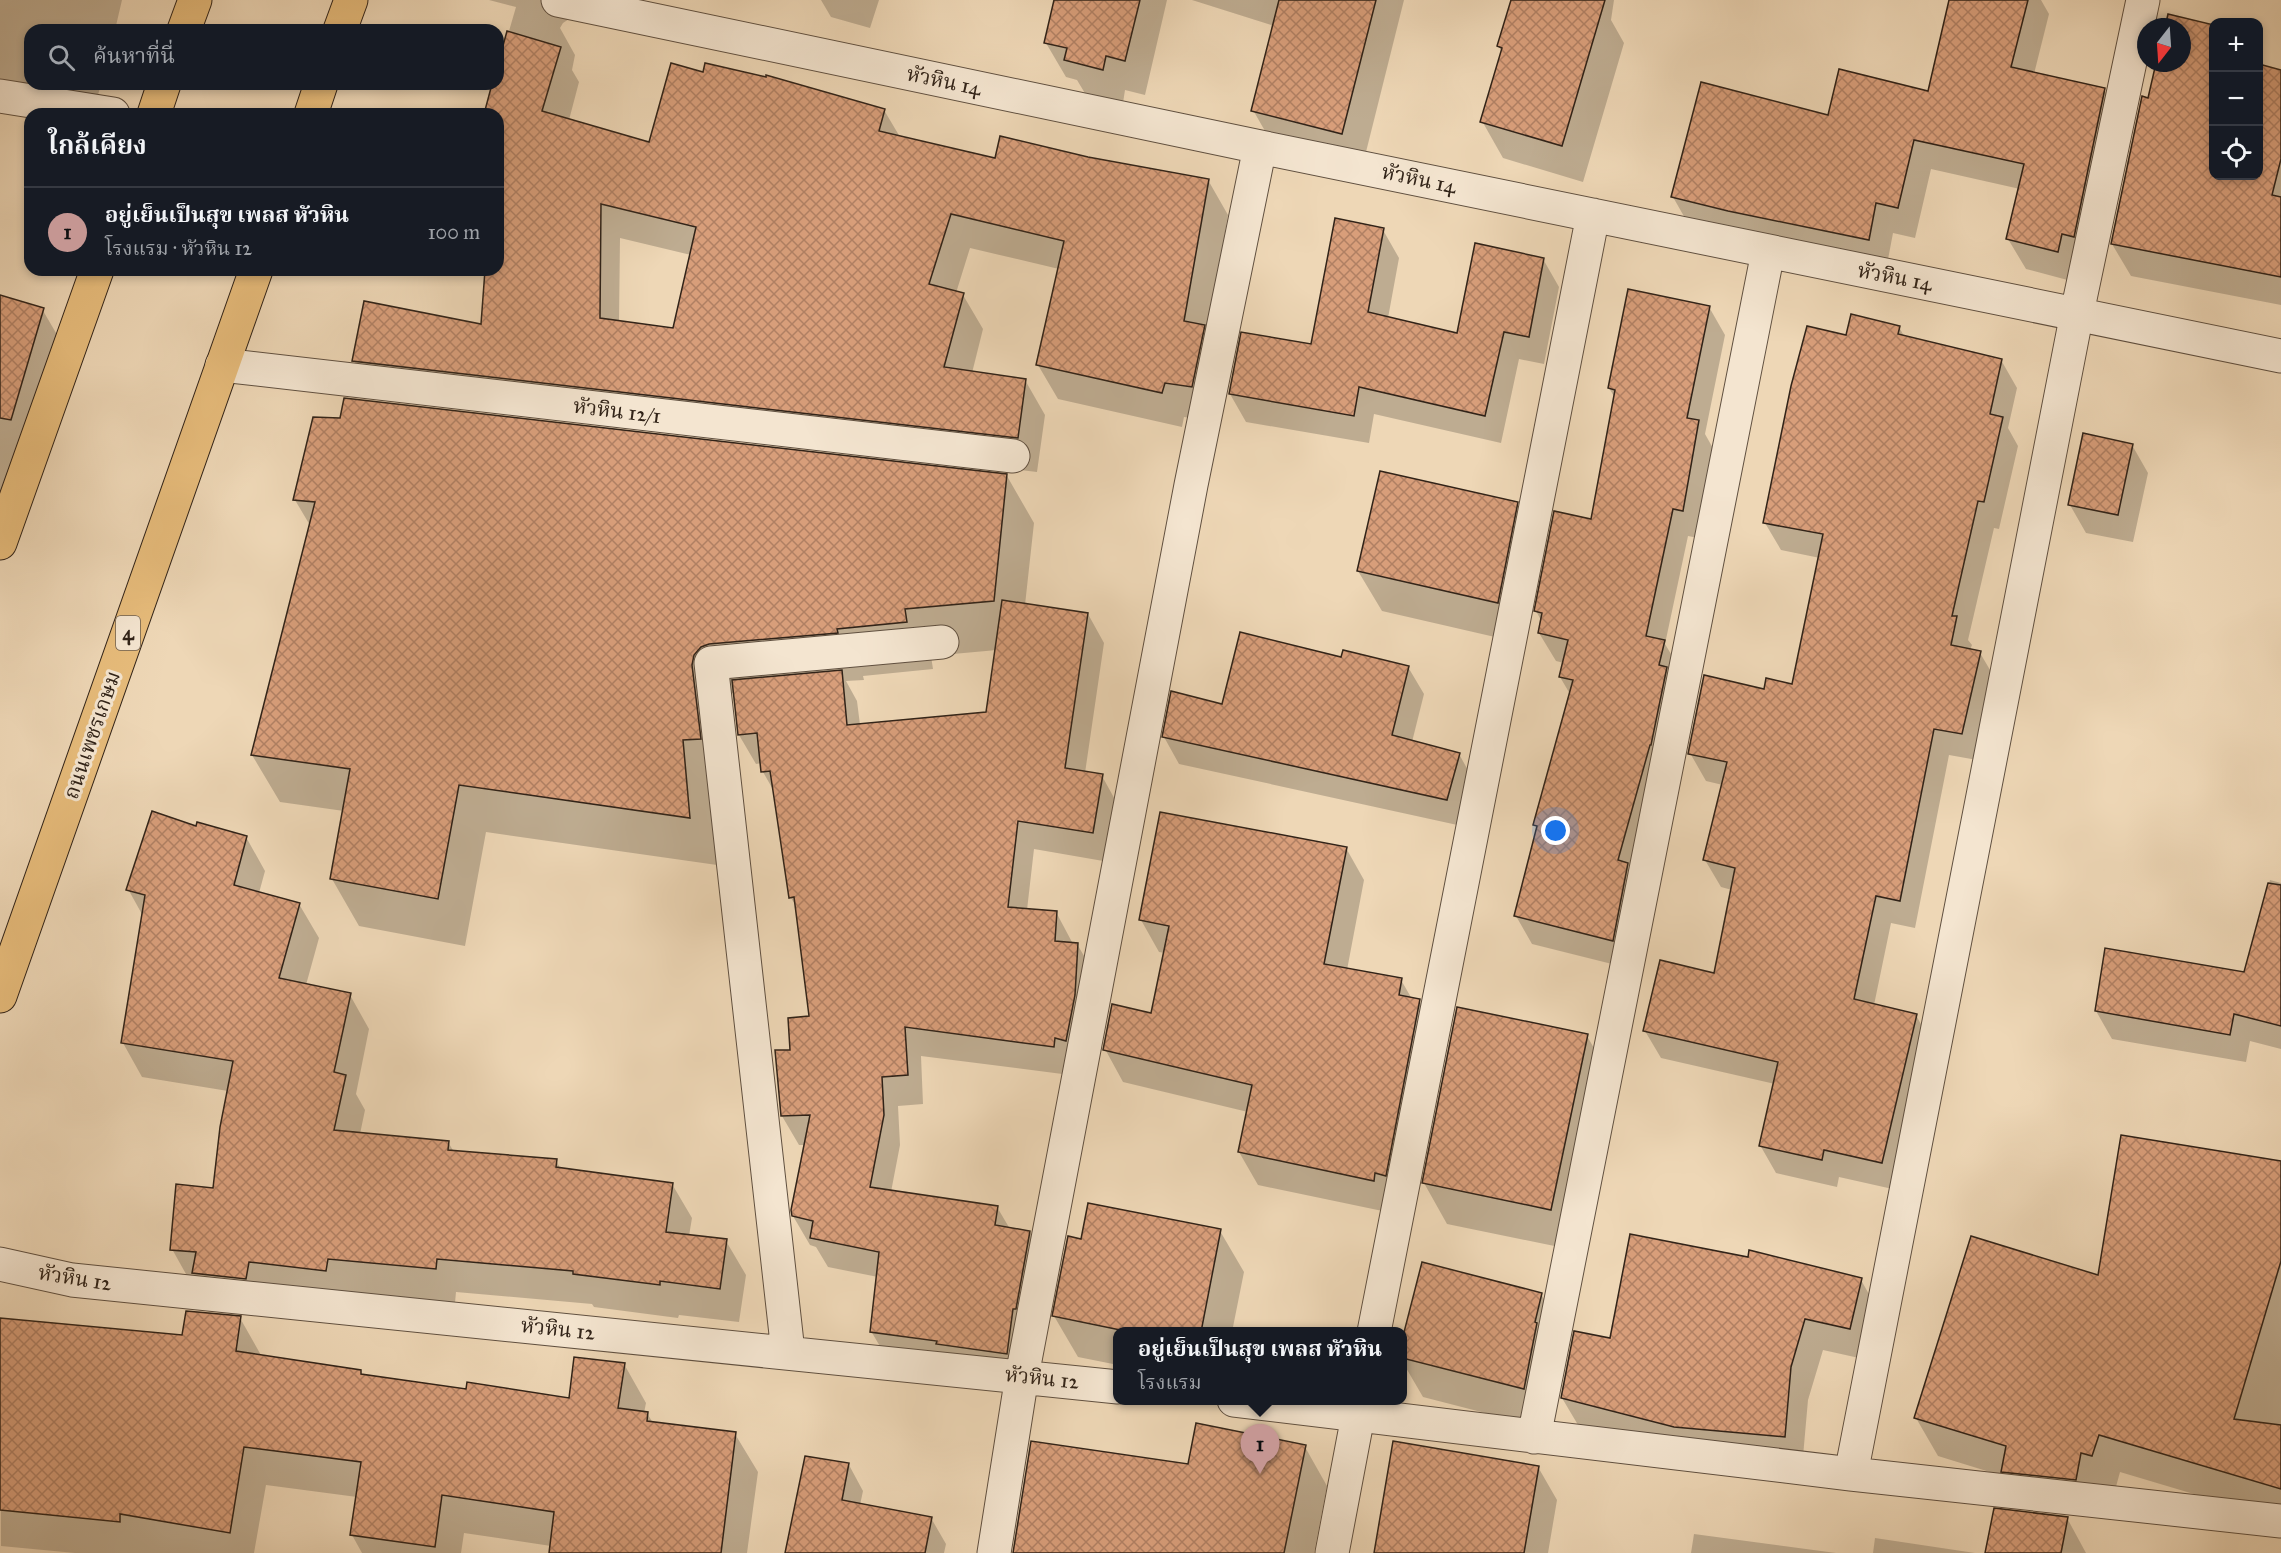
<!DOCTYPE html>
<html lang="th">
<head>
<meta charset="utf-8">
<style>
	body { margin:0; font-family:"IM FELL Great Primer","Noto Serif Thai",serif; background:#242831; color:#f1f3f6 }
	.controls { position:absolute; right:18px; top:18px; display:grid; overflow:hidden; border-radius:12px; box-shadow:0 3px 9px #0003 }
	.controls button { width:54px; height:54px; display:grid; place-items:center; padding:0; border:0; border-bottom:2px solid #363941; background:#171b24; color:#f1f3f6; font:30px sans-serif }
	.compass { position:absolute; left:2137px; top:18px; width:54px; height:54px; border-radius:50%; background:#171b24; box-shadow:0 3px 9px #0003; rotate:197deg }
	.you { position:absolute; left:1556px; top:831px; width:21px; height:21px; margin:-15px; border:4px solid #fff; border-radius:50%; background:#1a73e8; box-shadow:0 0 0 9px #1a73e833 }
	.badge { display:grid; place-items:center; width:39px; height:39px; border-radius:50%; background:#c59692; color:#111; font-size:20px; font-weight:700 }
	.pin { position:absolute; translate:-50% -50px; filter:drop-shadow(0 2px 3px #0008) }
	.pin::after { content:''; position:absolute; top:32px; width:21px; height:18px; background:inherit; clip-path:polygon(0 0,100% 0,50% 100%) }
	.popup { position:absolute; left:1113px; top:1327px; width:294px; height:78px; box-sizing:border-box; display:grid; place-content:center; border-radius:12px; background:#171b24; filter:drop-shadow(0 2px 4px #0005); font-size:20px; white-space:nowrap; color:#9ea1a6 }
	.popup b { font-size:22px; color:#f1f3f6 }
	.popup::after { content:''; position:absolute; left:50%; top:100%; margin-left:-12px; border:12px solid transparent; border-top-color:#171b24 }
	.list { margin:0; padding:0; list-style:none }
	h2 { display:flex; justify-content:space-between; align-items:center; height:78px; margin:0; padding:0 24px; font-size:26px }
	h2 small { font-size:20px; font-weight:400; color:#9ea1a6 }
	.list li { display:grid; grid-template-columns:39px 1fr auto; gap:18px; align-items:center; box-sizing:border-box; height:90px; padding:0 24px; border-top:2px solid #363941 }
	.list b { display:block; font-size:22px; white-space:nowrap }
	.list p { margin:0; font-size:20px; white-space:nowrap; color:#9ea1a6 }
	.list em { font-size:20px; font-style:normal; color:#9ea1a6 }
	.icon { flex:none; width:33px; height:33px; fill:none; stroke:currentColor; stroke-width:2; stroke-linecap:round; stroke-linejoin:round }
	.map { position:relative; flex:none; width:2281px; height:1553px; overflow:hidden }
	.search { position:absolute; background:#171b24; box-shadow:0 3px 9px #0003; left:24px; top:24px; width:480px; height:66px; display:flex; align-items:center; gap:15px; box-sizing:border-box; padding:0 21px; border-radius:18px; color:#9ea1a6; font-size:22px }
	.panel { position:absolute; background:#171b24; box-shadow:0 3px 9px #0003; left:24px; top:108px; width:480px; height:168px; border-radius:18px }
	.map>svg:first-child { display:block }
	.shadow { fill:#0003; fill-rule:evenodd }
	.building { fill:url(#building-cross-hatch); stroke:#312318; stroke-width:1.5; fill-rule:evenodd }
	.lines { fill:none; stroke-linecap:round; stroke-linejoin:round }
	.minor-casing { stroke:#605040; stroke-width:35 }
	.major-casing { stroke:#312318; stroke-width:35 }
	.minor { stroke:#f4e5d0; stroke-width:33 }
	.major { stroke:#e7bc7b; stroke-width:33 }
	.labels { text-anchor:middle; stroke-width:6; stroke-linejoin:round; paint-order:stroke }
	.shield { fill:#f4e5d0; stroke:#6c5d4f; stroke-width:1.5 }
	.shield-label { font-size:20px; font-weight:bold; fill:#312318 }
	.street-label { font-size:21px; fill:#312318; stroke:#f4e5d0 }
</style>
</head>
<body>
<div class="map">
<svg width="2281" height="1553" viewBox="0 0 2281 1553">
	<defs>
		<pattern id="building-cross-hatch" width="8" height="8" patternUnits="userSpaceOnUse" patternTransform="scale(1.5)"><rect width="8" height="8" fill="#d89e7a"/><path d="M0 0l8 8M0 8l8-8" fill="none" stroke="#b08063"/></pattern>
	</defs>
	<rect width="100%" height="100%" fill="#eed7b6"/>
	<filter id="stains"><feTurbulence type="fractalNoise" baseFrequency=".00333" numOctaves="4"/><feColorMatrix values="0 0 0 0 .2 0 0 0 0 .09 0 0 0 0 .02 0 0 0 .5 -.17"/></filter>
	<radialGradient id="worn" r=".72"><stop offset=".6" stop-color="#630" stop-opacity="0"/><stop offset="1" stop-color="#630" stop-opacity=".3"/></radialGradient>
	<path class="shadow" d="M0,0h122l-7,30h-85v54h71l-6,22 -95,-25z
		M489,0h97l-14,17 -9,6 -3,5 15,27 -3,15 7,12 -10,38 81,23 54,-69 180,36 16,27 96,23 91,-1 121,21 20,35 -20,118 3,88 -27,-4 -2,10 -124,-28 -20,-34 21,-96 -89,-21 -14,45 7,2 20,34 -11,44 53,7 20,35 -8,57 -664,-77 -19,-34 128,-35 4,-56h12v-156h-13l9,-30h4v-15l18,-62zM620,238l71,17 -17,75 -55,-8z
		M821,0h58l-9,28 -39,-11z
		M1056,0h111l-22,95 -20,-5 -2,13 -37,-8 -9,-15 -11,-3 -20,-34z
		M1192,0h212l-42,168 -89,-23 -20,-35 21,-84z
		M1513,0h101l-3,20 13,23 -41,139 -80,-24 -21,-37 20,-69 -3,-6z
		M1951,0h90l8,14 -15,60 70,15 18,31 -47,162 -49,-13 -18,-30 12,-50 -89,-20 -16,69 -22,-5 -7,37 -196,-43 -17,-30 157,-80 99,-25z
		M2166,27h48v149h44v-110l23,6v233l-150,-29 -19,-32 46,-181h24v-36z
		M417,109l16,5h-18z
		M1383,230l16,28 -11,60 70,16 85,-75 16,28 -15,77 -25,-5 -18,84 -127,-29 -5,29 -123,-21 -16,-28 82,-48z
		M0,297l42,12 24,41 -66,149z
		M1709,307l16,28 -20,99 9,16 -16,88 -10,-2 -23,108 15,25 -52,299 -96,-24 -16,-28 22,-86 -3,-5 35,-131 -10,-17 4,-14 -8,-2 -17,-28 3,-11 -6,-11 57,-90 22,-123 -6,-10z
		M1899,327l6,11 96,22 16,28 -9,40 10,18 -19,83 -5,-1 -26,112 4,5 -2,5 10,3 16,27 -19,80 -28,-5 -34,173 -24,-5 -17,82 42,10 15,28 -34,147 -58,-13 -2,10 -61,-14 -16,-28 15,-61 -114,-26 -16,-27 70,-56 17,-85 -11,-3 -16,-27 18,-75 -17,-4 -16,-28 75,-62 28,-6 27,-127 -39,-8 -16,-27 82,-186z
		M2132,445l16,28 -15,69 -47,-9 -16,-28z
		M1007,476l27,47 -9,82 63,9 16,29 -19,130 17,3 16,29 -9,57 -75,-13 -7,61 29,2 17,32h4l17,29 -24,102 -149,-19 2,48 -25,2 2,39 -9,47 106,15 13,22 20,3 16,29 -23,121 -135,-22 -17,-29 7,-54 -50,-10 -12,-20 -6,-2 -17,-29 12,-71h-6l-17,-29 10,-65 18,-33 -13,-110 -6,-10 -16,-105 -12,-21 -1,-9 -6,1 -17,-29 -4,-43 -7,3 -19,92 8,78 -231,-33 -21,114 -106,-20 -27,-47 12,-68 -64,-9 -28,-47 59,-228 -16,-27zM997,650l-9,64 -128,11 -3,-24 -11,-20 18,-1 -1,-4 70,-7 -2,-13z
		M1517,504l23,40 -19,99 -139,-32 -24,-40z
		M1342,659l66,8 16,27 -12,48 47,12 15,27 -12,45 -283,-62 -15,-27 59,-32z
		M197,828l49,9 19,34 -6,22 40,11 20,34 -13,47 44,10 19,34 -13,65 9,16 -5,24 88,8 6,10 102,8 5,10 111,14 20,34 -3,18 37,5 20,34 -7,47 -60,-7 -1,3 -84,-11 -2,-3 -136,-12 -1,11 -264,-20 -19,-34 43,-60 13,-98 -86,-14 -19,-34 20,-127 -15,-27z
		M1346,848l18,32 -17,90 54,10 11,19 7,1 19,33 -46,180 -134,-28 -19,-33 9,-40 -125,-30 -18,-33 48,-34 12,-62 -6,-1 -18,-32z
		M2270,880l11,3v166l-31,-8 -4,21 -134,-23 -16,-28 149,-37z
		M1587,1036l23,40 -36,174 -127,-26 -23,-41z
		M2281,1162v358l-161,-48 -6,22 -108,-17 -68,-21 -22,-38 184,-141z
		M1220,1231l24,41 -12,60h-114v33l-40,-8 -24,-41 28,-76z
		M1861,1280l18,32 -11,48 -45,-10 -15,50 -6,68 -221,-38 -19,-32 49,-58z
		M1541,1294l24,41 -18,94 -124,-32 -21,-36v-15z
		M240,1318l22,39 98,14 3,5 105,15 102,8 54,-35 22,39 -2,10h3l6,10 82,11 23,38 -11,81h-197l1,-7 -87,-13 -3,20h-99l-10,-18 5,-38 -91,-12 -12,68h-179l-74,-7 -1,-226 183,17z
		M1305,1447l22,39 -13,67h-274l149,-88z
		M849,1465l14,26 -3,14 71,13 15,26 -2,9h-158z
		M1538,1467l19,33 -9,53h-173z
		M2067,1518l19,35h-99z
		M1694,1534l142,19h-145z
		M1875,1538l100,15h-102z"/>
	<path class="building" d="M1054,0h86l-15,61 -19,-5 -3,14 -39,-10 3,-12 -23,-5z
		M1279,0h97l-34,134 -91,-23z
		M1511,0h94l-43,146 -82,-24 22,-74 -5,-2z
		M1949,0h79l-17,67 94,21 -31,149 -12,-3 -4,18 -52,-13 18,-75 -110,-24 -16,68 -22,-5 -7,37 -141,-29 -57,-14 30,-115 127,33 11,-46 89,22z
		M2168,14l46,11v151h45v-112l22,6v89l-9,36 9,2v80l-170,-33 31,-148 6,2 8,-35h26v-36h-17z
		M507,31l54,16 -19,64 107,31 22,-79 32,9 2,-9 61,14v-2l119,34 -6,22 116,27 5,-22 88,21 121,22 -25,142 21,4 -13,62 -27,-4 -3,10 -126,-28 28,-124 -113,-27 -22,70 35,9 -20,74 82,12 -8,59 -666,-77 12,-60 117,23 4,-54h13v-156h-14l8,-30h6v-20zM601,204l95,23 -23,101 -73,-10z
		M1335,218l49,10 -16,84 89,21 18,-90 69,15 -15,79 -25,-5 -19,84 -126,-29 -5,29 -125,-22 12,-62 70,12z
		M1628,289l82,17 -23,112 12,2 -16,91 -10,-2 -27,127 19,4 -6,25 8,2 -16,78h-1l-32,115 10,3 -15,78 -99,-25 23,-90 -4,-1 40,-145 -14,-3 9,-37 -30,-7 4,-20 -8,-2 20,-100 37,8 24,-129 -7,-2z
		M0,295l44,13 -33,112 -11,-2z
		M1851,314l49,12 -2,8 104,25 -12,55 13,3 -19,85 -6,-1 -26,115h5l-6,29 30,6 -19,83 -28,-5 -34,172 -24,-5 -22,103 63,15 -35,149 -58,-13 -2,10 -63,-14 19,-84 -135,-31 17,-71 54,13 21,-105 -32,-8 24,-98 -39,-8 16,-79 60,14 2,-11 26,6 31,-150 -60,-11 28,-137 16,-60 39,9z
		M344,398l663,76 -13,127 -89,8 2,13 -70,7 1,4 -129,11 -8,3 -7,8 -2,10 9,74 -18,1 7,78 -231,-33 -21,114 -108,-20 20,-110 -99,-14 64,-253 -22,-2 20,-83 27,1z
		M2083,433l50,11 -15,71 -50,-10z
		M1380,471l138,31 -20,101 -141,-32z
		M1002,600l86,13 -23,155 38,6 -10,59 -75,-12 -10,86 49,4 -2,30 23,2 -3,52 -9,46 -11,-3 -1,9 -149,-20 3,48 -26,2 2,38 -14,72 128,19 -3,19 35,6 -14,78h-3l-6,45 -71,-10 1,-3 -67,-9 9,-80 -69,-14 3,-17 -21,-5 -1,-6 19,-95 -29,1 -6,-66h15l-2,-32 21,-2 -15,-119 -5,1 -19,-127 -9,1 -4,-39 -19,2 -6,-55 110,-10 5,55 139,-13z
		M1240,632l101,25 2,-7 66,16 -17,69 68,18 -13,47 -285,-63 9,-46 51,13z
		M152,811l44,15 1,-4 50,14 -13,49 66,18 -21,75 72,15 -17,79 12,3 -12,55 115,11 -1,9 109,9 -1,8 117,16 -7,49 61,7 -7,50 -60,-8v4l-87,-11v-3l-136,-12 -1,10 -108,-10 -2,12 -77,-9 -3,17 -54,-6 4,-21 -26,-2 6,-66 37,4 7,-61 13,-66 -112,-18 24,-148 -19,-5z
		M1160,812l187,35 -23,117 78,14 -3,17 21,4 -34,177 -11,-3 -1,8 -136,-29 14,-67 -149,-35 9,-46 39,9 18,-87 -30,-6z
		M2268,883l13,2v141l-47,-12 -4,21 -135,-24 10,-63 139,24z
		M1457,1007l131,27 -37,176 -129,-27z
		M2121,1135l160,26v100l-47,158 47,6v64l-182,-54 -7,21 -11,-3 -5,27 -75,-8 5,-26 -92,-28 57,-182 127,39z
		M1088,1203l133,26 -20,103h-71l-78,-16 16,-80 13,3z
		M1630,1234l118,23 1,-7 113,28 -12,51 -45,-10 -14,48 -6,70 -111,-10 -113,-29 13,-67 36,7z
		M1422,1262l120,31 -7,29 2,1 -13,66 -122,-31v-18z
		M186,1311l55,5 -5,35 125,19v4l105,15 1,-7 102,16 5,-41 51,6 -7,45 30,4 -1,9 89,11 -15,121h-172l5,-41 -112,-17 -7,52 -85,-12 11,-73 -117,-15 -14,86 -110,-19v8l-120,-12v-192l182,17z
		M1196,1423l110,22 -22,108h-271l18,-112 157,23z
		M1393,1441l146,25 -15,87h-150z
		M805,1456l44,7 -7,37 90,17 -7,36h-140z
		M1994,1508l74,9 -7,36h-76z"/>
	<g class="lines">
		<defs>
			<path id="minor" d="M558,0l702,147 1021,209
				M0,96l113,18
				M222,365l791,91
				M0,1264l72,16 1046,107
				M1374,1332l219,-1117
				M788,1352l-77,-689 231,-21
				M1234,1400l617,74 430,47
				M1534,1437l234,-1185
				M1851,1474l226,-1161 66,-313
				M994,1553l28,-177 169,-891 69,-338
				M1332,1553l29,-153"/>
			<path id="major" d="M184,30l11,-30
				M340,30l11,-30
				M154,114l10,-30
				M311,114l10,-30
				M0,543l97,-273
				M0,996l256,-726"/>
		</defs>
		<use href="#minor" class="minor-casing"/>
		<use href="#major" class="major-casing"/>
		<use href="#minor" class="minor"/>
		<use href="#major" class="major"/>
	</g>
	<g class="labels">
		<rect class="shield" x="116" y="616" width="24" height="34" rx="4.5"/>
		<g class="shield-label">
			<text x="128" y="640">4</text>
		</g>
		<g class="street-label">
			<text transform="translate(944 81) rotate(12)" y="7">หัวหิน 14</text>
			<text transform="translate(1419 179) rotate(12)" y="7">หัวหิน 14</text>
			<text transform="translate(1895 277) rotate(11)" y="7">หัวหิน 14</text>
			<text transform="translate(617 411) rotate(7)" y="7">หัวหิน 12/1</text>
			<text transform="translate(92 735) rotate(-71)" y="7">ถนนเพชรเกษม</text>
			<text transform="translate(75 1278) rotate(9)" y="7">หัวหิน 12</text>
			<text transform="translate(558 1329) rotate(6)" y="7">หัวหิน 12</text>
			<text transform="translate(1042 1378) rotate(6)" y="7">หัวหิน 12</text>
		</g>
	</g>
	<rect width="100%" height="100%" filter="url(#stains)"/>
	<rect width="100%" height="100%" fill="url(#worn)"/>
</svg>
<div class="controls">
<button>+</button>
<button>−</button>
<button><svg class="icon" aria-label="locate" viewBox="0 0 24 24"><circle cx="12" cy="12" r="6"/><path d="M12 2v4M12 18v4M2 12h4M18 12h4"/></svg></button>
</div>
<svg class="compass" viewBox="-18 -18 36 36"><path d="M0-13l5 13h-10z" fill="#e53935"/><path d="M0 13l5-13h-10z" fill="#9ea1a6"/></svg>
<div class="you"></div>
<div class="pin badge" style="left:1260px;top:1474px">1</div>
<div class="popup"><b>อยู่เย็นเป็นสุข เพลส หัวหิน</b>โรงแรม</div>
<div class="search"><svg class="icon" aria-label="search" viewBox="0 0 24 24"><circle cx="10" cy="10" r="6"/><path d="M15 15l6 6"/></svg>ค้นหาที่นี่</div>
<section class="panel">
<h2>ใกล้เคียง<small></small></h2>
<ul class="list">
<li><span class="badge">1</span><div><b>อยู่เย็นเป็นสุข เพลส หัวหิน</b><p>โรงแรม · หัวหิน 12</p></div><em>100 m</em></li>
</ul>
</section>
</div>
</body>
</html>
